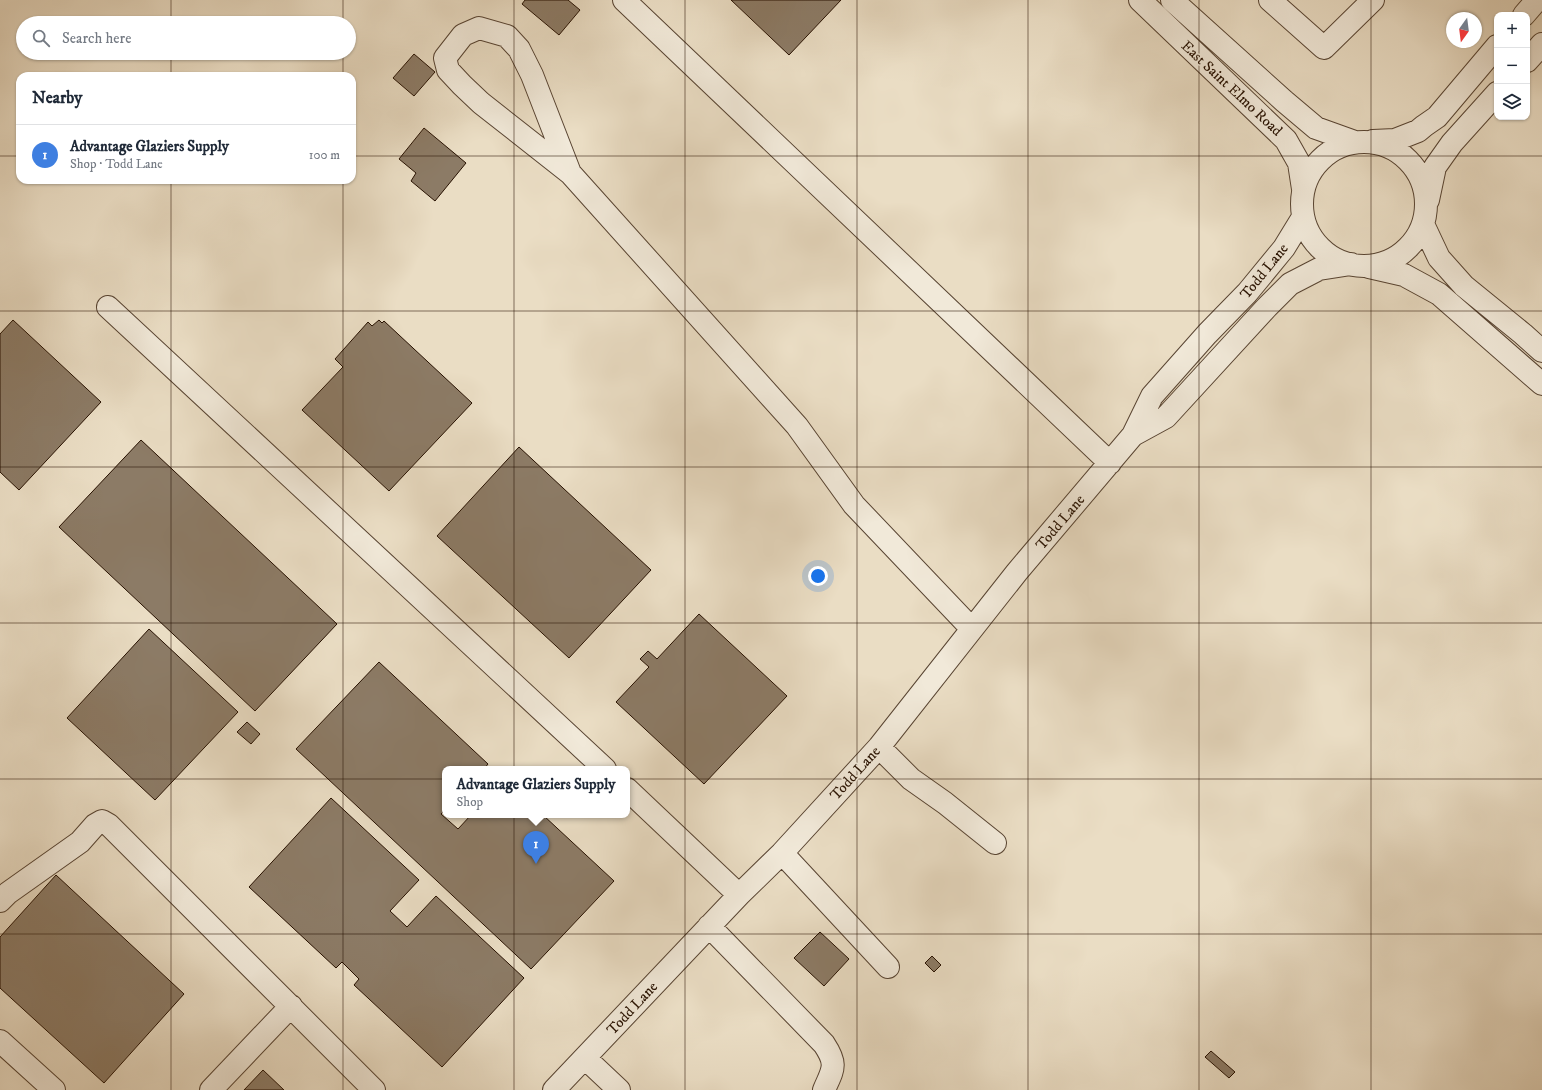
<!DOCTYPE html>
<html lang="en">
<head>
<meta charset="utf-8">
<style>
	body { margin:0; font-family:"IM FELL DW Pica",serif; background:#f6f6f7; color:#1f2937 }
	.controls { position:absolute; right:12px; top:12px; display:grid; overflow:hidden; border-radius:8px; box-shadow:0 1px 3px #0004 }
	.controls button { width:36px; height:36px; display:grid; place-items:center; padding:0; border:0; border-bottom:1px solid #e0e1e3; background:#fff; color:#1f2937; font:20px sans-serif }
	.compass { position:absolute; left:1446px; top:12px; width:36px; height:36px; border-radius:50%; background:#fff; box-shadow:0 1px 3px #0004; rotate:194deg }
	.you { position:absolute; left:818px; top:576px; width:14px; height:14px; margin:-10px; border:3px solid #fff; border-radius:50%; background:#1a73e8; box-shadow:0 0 0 6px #1a73e833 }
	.badge { display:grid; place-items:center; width:26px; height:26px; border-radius:50%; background:#d93025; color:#fff; font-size:13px; font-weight:700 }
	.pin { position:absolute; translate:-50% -33px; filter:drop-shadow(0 1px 2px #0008) }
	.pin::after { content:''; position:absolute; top:21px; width:14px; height:12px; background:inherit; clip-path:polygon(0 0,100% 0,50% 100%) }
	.popup { position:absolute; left:442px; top:766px; width:188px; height:52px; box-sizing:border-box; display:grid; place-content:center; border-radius:8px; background:#fff; filter:drop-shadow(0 1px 3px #0005); font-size:13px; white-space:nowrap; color:#747a83 }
	.popup b { font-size:15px; color:#1f2937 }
	.popup::after { content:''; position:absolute; left:50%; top:100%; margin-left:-8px; border:8px solid transparent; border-top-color:#fff }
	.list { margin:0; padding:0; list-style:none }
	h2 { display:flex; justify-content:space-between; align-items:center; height:52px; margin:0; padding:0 16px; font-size:17px }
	h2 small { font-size:13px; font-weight:400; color:#747a83 }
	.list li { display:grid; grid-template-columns:26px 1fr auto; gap:12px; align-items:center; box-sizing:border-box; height:60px; padding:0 16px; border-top:1px solid #e0e1e3 }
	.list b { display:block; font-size:15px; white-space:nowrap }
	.list p { margin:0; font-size:13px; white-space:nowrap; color:#747a83 }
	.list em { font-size:13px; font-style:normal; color:#747a83 }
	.icon { flex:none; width:22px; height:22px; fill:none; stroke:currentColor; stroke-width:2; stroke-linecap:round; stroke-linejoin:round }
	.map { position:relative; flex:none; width:1542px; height:1090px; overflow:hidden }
	.search { position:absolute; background:#fff; box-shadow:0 1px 3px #0004; left:16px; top:16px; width:340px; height:44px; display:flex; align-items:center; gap:10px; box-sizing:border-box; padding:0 14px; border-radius:22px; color:#747a83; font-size:15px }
	.panel { position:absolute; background:#fff; box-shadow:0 1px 3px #0004; left:16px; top:72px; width:340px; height:112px; border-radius:12px }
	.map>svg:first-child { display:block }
	.building { fill:#8c7b66; stroke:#271101 }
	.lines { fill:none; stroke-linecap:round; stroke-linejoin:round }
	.minor-casing { stroke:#584432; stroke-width:24 }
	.minor { stroke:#f1e9d9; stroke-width:22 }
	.grid { fill:none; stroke:#271101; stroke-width:1; stroke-opacity:0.55 }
	.labels { text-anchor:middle; stroke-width:3; stroke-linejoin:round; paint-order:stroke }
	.street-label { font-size:15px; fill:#271101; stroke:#f1e9d9 }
</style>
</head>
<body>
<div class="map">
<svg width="1542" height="1090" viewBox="0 0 1542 1090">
	<rect width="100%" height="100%" fill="#eaddc4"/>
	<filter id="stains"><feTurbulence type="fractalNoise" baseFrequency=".005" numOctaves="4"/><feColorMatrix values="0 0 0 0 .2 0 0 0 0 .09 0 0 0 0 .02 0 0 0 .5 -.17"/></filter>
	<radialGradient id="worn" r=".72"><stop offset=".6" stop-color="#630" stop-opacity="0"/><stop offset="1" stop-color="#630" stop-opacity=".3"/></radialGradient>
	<path class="building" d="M525,0h43l12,10 -21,25 -37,-31z
		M731,0h110l-52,55z
		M414,54l21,18 -21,24 -21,-18z
		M424,128l42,35 -31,38 -24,-20 5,-8 -17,-14z
		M13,320l88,82 -82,88 -19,-18v-138z
		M379,320l3,3 2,-2 88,82 -83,88 -87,-81 41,-43 -8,-8 33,-37 4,4z
		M141,440l196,184 -82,87 -196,-184z
		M519,447l132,123 -82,88 -132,-122z
		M699,614l88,82 -83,88 -88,-82 33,-35 -9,-8 8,-8 9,8z
		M149,629l89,83 -83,88 -88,-82z
		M379,662l109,102 -4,5h-39v41l-4,4 17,15 13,-14h72l71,66 -83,88 -235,-220z
		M247,722l13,12 -9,10 -14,-12z
		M331,798l88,82 -29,31 17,16 29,-31 88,82 -82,89 -88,-82 5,-6 -17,-17 -6,6 -87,-81z
		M56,875l128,119 -80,89 -104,-95v-51z
		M820,932l29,27 -25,27 -30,-28z
		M932,956l9,9 -7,7 -9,-9z
		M1211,1051l24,21 -6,6 -24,-21z
		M263,1070l21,20h-40z"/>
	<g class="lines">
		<defs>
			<path id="minor" d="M624,0l486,463
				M1140,0l146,140 13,23 4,26
				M1172,0l112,101 32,27 39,14
				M1270,0l54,48 49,-48
				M1524,15l13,-15
				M1527,61l15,-17
				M1373,141l22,-1 23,-9 6,-5 13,-9 60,-71
				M1302 204a62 62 0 1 1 124 0a62 62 0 1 1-124 0Z
				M570,173l-38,-98 -13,-26 -12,-13 -28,-8 -16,7 -18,23 3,12 14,15 19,18 89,70 227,253 57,79 118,124
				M1428,200l7,-33 17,-24 45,-50
				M1423,224l16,34 25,28 59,48 19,17
				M1369,267l35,8 35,19 103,90
				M108,307l497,462
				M1133,435l33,-18 101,-110 23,-23 29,-15 32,-5
				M879,747l32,32 34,24 50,40
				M627,789l112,106
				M782,853l106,114
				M0,901l8,-8 72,-51 15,-17 7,-4 7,4 265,265
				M709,926l115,118c14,21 9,25 0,46
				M0,1041l54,49
				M585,1058l34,32
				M211,1090l80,-84
				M554,1090l185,-195 43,-42 97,-106 138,-175 116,-137 19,-39 55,-62 40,-41 37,-45 19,-31"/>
		</defs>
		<use href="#minor" class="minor-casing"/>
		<use href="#minor" class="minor"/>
	</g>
	<path class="grid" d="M171,0v23M343,0v23M514,0v1090M685,0v1090M857,0v1090M1028,0v1090M1199,0v1090M1371,0v1090M171,53v23M343,53v23M0,156h20M352,156h1190M171,180v910M343,180v910M0,311h1542M0,467h1542M0,623h1542M0,779h1542M0,934h1542"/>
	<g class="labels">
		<g class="street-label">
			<text transform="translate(1232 88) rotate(43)" y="5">East Saint Elmo Road</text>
			<text transform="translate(1264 271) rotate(-51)" y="5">Todd Lane</text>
			<text transform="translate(1060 522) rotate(-50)" y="5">Todd Lane</text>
			<text transform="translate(855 773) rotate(-48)" y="5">Todd Lane</text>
			<text transform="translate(632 1008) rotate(-47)" y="5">Todd Lane</text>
		</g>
	</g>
	<rect width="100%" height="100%" filter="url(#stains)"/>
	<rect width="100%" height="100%" fill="url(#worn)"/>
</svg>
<div class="controls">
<button>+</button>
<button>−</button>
<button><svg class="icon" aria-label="layers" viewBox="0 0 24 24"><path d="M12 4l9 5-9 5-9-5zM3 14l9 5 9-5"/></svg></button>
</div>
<svg class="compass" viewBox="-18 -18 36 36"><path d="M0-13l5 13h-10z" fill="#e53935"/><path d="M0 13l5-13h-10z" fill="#747a83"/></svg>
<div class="you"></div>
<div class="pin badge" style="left:536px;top:864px;background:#3f7fe0">1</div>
<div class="popup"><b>Advantage Glaziers Supply</b>Shop</div>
<div class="search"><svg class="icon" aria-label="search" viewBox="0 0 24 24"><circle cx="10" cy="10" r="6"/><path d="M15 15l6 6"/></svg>Search here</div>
<section class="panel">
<h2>Nearby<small></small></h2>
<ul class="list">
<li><span class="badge" style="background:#3f7fe0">1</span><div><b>Advantage Glaziers Supply</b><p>Shop · Todd Lane</p></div><em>100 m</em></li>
</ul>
</section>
</div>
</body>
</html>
